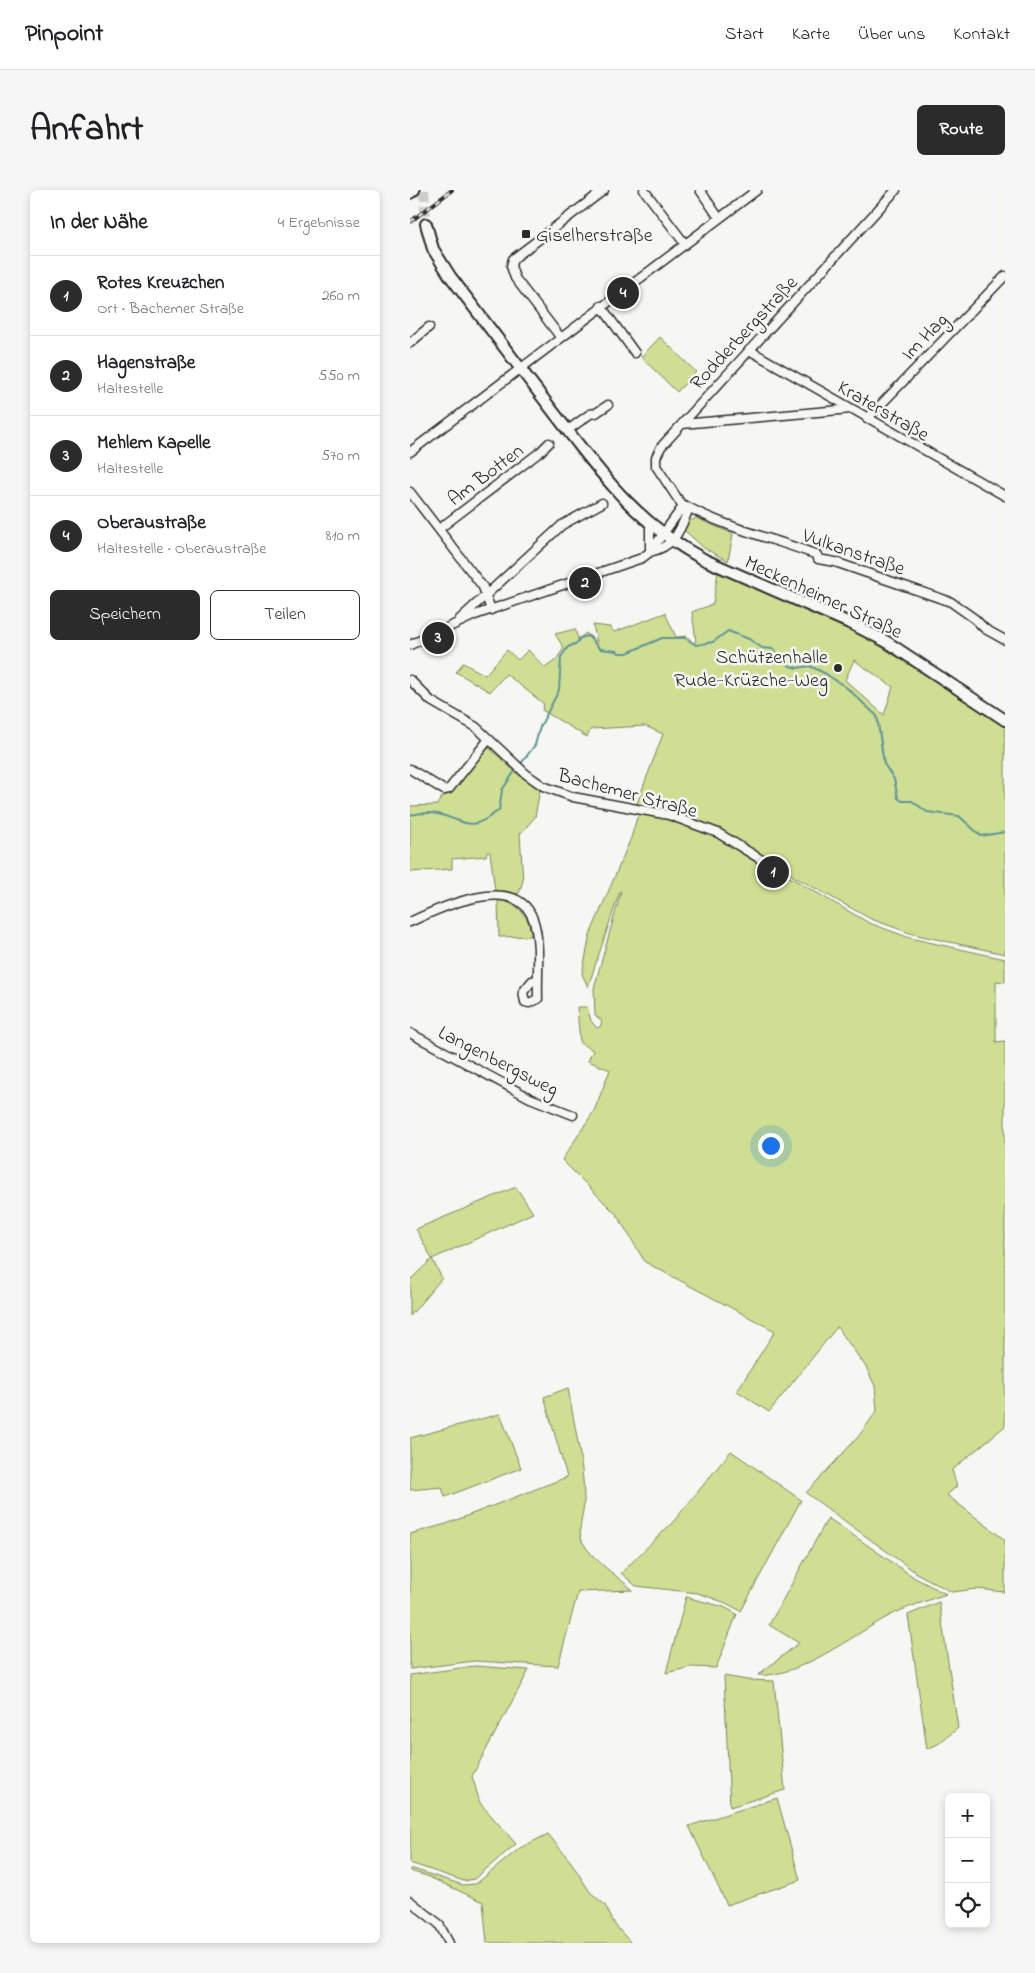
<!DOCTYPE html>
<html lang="de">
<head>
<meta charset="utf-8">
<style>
	body { margin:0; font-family:"Indie Flower",sans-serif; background:#f6f6f6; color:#202124 }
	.controls { position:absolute; right:15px; bottom:15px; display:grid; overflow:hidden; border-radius:8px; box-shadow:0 2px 8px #0003 }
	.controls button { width:45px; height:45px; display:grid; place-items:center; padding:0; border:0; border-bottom:1px solid #e0e0e0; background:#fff; color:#202124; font:25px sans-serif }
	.you { position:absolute; left:360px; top:955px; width:18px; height:18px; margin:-12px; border:4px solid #fff; border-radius:50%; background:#1a73e8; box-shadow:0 0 0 8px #1a73e833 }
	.badge { display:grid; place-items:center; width:32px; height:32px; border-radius:50%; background:#2b2b2b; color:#fff; font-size:16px; font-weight:700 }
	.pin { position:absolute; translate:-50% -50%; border:2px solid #fff; box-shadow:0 1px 5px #0006 }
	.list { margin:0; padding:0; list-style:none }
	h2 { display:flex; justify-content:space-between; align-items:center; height:65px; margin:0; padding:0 20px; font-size:21px }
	h2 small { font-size:16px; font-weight:400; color:#757577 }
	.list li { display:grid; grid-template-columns:32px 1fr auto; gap:15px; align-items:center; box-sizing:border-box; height:80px; padding:0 20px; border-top:1px solid #e0e0e0 }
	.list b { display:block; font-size:19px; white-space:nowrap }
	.list p { margin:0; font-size:16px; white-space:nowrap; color:#757577 }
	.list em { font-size:16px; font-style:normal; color:#757577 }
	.actions { display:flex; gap:10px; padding:15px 20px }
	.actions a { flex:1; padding:11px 0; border:1px solid #2b2b2b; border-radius:8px; text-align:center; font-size:18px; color:#2b2b2b }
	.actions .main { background:#2b2b2b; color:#fff }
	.icon { flex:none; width:28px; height:28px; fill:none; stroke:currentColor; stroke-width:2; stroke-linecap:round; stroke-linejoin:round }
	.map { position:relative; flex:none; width:595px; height:1753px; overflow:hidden; border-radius:8px }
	header { display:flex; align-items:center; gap:30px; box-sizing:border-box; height:70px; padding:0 25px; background:#fff; border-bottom:1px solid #e0e0e0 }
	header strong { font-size:24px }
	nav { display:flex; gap:28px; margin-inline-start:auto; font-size:18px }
	.intro { display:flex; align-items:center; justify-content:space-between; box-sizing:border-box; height:120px; padding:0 30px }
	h1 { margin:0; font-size:35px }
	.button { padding:12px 22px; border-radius:8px; background:#2b2b2b; color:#fff; font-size:18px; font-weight:700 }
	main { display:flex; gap:30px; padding:0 30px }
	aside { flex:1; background:#fff; border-radius:8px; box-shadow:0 2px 8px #0003 }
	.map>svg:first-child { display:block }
	.green { fill:#cedf93; stroke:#7c855f; fill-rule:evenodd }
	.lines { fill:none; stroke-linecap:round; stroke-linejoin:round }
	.stream { stroke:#629398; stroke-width:2 }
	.major-tunnel { stroke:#cdcdca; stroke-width:10; stroke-dasharray:10 5; stroke-linecap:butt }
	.minor-casing { stroke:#2b2b2b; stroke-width:11 }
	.major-casing { stroke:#2b2b2b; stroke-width:14 }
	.minor { stroke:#f6f6f2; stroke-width:8 }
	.major { stroke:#f6f6f2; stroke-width:10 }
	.rail-casing { stroke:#2b2b2b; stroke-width:4 }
	.rail { stroke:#f6f6f2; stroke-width:2; stroke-dasharray:5.5; stroke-linecap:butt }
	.poi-dot { fill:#2b2b2b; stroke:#f6f6f2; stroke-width:2 }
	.labels { text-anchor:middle; stroke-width:5; stroke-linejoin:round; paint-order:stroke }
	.poi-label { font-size:20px; fill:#2b2b2b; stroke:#f6f6f2; text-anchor:start }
	.street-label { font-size:20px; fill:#2b2b2b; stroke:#f6f6f2 }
</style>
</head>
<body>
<header>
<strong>Pinpoint</strong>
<nav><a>Start</a><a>Karte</a><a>Über uns</a><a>Kontakt</a></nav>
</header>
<div class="intro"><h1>Anfahrt</h1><a class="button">Route</a></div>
<main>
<aside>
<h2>In der Nähe<small>4 Ergebnisse</small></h2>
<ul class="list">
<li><span class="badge">1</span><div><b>Rotes Kreuzchen</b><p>Ort · Bachemer Straße</p></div><em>260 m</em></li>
<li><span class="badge">2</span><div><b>Hagenstraße</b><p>Haltestelle</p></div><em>550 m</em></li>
<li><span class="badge">3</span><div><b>Mehlem Kapelle</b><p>Haltestelle</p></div><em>570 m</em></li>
<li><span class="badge">4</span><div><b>Oberaustraße</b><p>Haltestelle · Oberaustraße</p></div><em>810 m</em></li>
</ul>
<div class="actions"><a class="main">Speichern</a><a>Teilen</a></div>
</aside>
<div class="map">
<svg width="595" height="1753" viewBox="0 0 595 1753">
	<rect width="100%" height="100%" fill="#f6f6f2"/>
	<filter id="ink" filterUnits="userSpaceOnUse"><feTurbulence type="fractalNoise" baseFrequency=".02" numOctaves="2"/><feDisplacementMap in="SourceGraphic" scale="10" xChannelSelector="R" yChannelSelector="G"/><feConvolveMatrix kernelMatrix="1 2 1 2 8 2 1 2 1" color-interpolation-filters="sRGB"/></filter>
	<g filter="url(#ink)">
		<path class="green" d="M250,147l36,35 -19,20 -36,-35z
			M286,328l37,16 -5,27 -24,-13 -20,-18 2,-7z
			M308,381l150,67 137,89v227l-92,-20 -42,-15 -107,-59 -45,-29 -83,-25 27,-72 -18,-8 -54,3 -4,8 -45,-27 2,-6 -38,-30 -16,18 -34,-20 7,-9 22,12 22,-25 11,10 10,-10 17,18 11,-8 8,-12 -9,-14 20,-5 3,10 8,-6 11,9 -4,-17 17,2 4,5 51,-19 11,24 11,-1 6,7 3,-2 -4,-29 21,-8zM444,470l39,27 -9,28 -39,-35z
			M79,558l30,27 21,14 -5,28 -15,17 3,47 -4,12 -4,1 -20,-3 -5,-39h-3l-1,4 -34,3v10l-42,3v-66l27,-1 5,-8 9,-4 34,-44z
			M229,621l30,6 48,18 152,88 41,15 95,21v23l-9,-1v61l9,-1v385l-53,44 5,16 -10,9 58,45v52l-29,-3 -24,3 -34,-18 -112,-81 52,-56 19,-26 -2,-25 -9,-19 -29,-40 -68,85 -32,-21 38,-60 -130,-69 -28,-47 -55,-55 32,-49 16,-41 -22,-9 5,-11 -13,-7 -3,-36h10l4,14 6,7 3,-1 2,-6 -7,-6 -1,-27 27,-96 -1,-1 -32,96 -6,-13 8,-39 41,-97z
			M88,710c20,3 32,16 33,36l-32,1z
			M106,997l17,26 -101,46 10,19 -32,38v-36l22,-21 -16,-30z
			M158,1198c6,37 16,75 16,113 0,13 -8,30 -1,42 11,18 34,33 50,47l-55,2 -20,74 -83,-5 -65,8v-135l36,-10 121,-47 -23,-80z
			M90,1224l21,54 -76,29 -3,-10 -32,3v-52z
			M321,1261l70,49 -60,111 -15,-8 -28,-10 -62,-7 -15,-13 53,-52z
			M418,1328l87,60 31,16c-19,7 -40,13 -57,22 -38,20 -90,62 -131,59l41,-32 -30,-18z
			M276,1407l38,10 13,7 -21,54 -25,-1 -25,6z
			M529,1412l19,126 -20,16 -11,5 -19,-134z
			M65,1476l54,4 -57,106 8,27 36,41 -42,35 -10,2 -54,-18v-188z
			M314,1486l23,4 27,1 11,109 -55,17z
			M367,1608l23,82 -73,25 -38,-79z
			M138,1644l23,28 19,30 15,13 10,20 16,18h-144l-4,-41 -56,-26 -17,-5v-2h3l50,16 13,-1 44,-36z"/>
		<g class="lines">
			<path class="stream" d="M110,575l15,-20 5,-18 19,-37 2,-33 7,-10 9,-4 3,-5 8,-2 12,13 17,2 2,2h8l35,-15h23l11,7 17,-3 15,-11 21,8 13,9 11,1 17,17 7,2 13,-2 16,8 21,14 30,28 7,48 10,15 4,19 4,3h10l15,11 32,4 22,20 24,-4
				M0,625c9,-2 19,-3 28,-1 30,8 32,19 61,-4l3,-20 15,-22"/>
			<path class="major-tunnel" d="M14,0l2,34"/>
			<defs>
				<path id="minor" d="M234,0l41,54
					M290,0l19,28
					M191,116l34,47
					M151,148l-46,-60 -4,-12 2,-7 91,-69
					M0,153l19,-16
					M339,160l256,146
					M457,229l138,-143
					M272,234l169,-15
					M158,240l22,-16 6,-1 12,-8
					M0,262l347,-262
					M0,302l73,95 8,23
					M274,315c42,23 88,33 133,50l1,4 17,3 116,40 24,17 10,10 20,11
					M29,339l101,-77 9,-9
					M240,362c22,-5 29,-18 37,-39l-31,-47v-9l5,-10 235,-257
					M240,362v-27
					M50,429l102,-94 40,-22
					M0,455l65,-30 167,-57 8,-6 34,-47
					M0,490l21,21 45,26 50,47 17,12 30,11 96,18 49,18 57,35
					M0,579l34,21 5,-1 40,-50
					M0,732c29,-14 106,-50 123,-3 8,21 4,57 5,80l-9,4 -4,-1 -2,-10 9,-11 5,-1
					M0,843l120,65 43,17
					M0,1711l29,23 10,19"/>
				<path id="major" d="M0,3l4,-3
					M16,34l7,25 17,27c34,45 68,89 102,134 48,62 82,112 153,150l149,65 33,17 118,78"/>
			</defs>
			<use href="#minor" class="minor-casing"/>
			<use href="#major" class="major-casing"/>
			<use href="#minor" class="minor"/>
			<use href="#major" class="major"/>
			<defs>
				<path id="rail" d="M0,32l42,-32"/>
			</defs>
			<use href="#rail" class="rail-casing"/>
			<use href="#rail" class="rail"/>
		</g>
	</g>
	<g class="poi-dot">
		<rect x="111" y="39" width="10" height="10" rx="2.5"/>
		<circle cx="428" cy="478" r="5"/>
	</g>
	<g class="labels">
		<g class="poi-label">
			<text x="126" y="51">Giselherstraße</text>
			<text x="418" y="473" text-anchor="end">Schützenhalle<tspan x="418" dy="23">Rude-Krüzche-Weg</tspan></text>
		</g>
		<g class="street-label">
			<text transform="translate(333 142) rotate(-47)" y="7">Rodderbergstraße</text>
			<text transform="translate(514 146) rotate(-46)" y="7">Im Hag</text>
			<text transform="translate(474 220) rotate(30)" y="7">Kraterstraße</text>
			<text transform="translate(75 284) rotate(-37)" y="7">Am Botten</text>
			<text transform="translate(444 361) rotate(19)" y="7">Vulkanstraße</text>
			<text transform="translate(414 406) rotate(25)" y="7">Meckenheimer Straße</text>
			<text transform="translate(218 602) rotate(15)" y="7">Bachemer Straße</text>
			<text transform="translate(89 870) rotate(27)" y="7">Langenbergsweg</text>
		</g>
	</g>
</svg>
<div class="controls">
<button>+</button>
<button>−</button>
<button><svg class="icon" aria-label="locate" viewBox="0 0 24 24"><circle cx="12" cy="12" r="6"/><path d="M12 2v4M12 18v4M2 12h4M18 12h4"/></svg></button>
</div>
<div class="you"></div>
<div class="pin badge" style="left:363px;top:682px">1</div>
<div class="pin badge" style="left:175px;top:393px">2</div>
<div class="pin badge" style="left:28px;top:448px">3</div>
<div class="pin badge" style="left:213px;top:103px">4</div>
</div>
</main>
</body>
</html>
